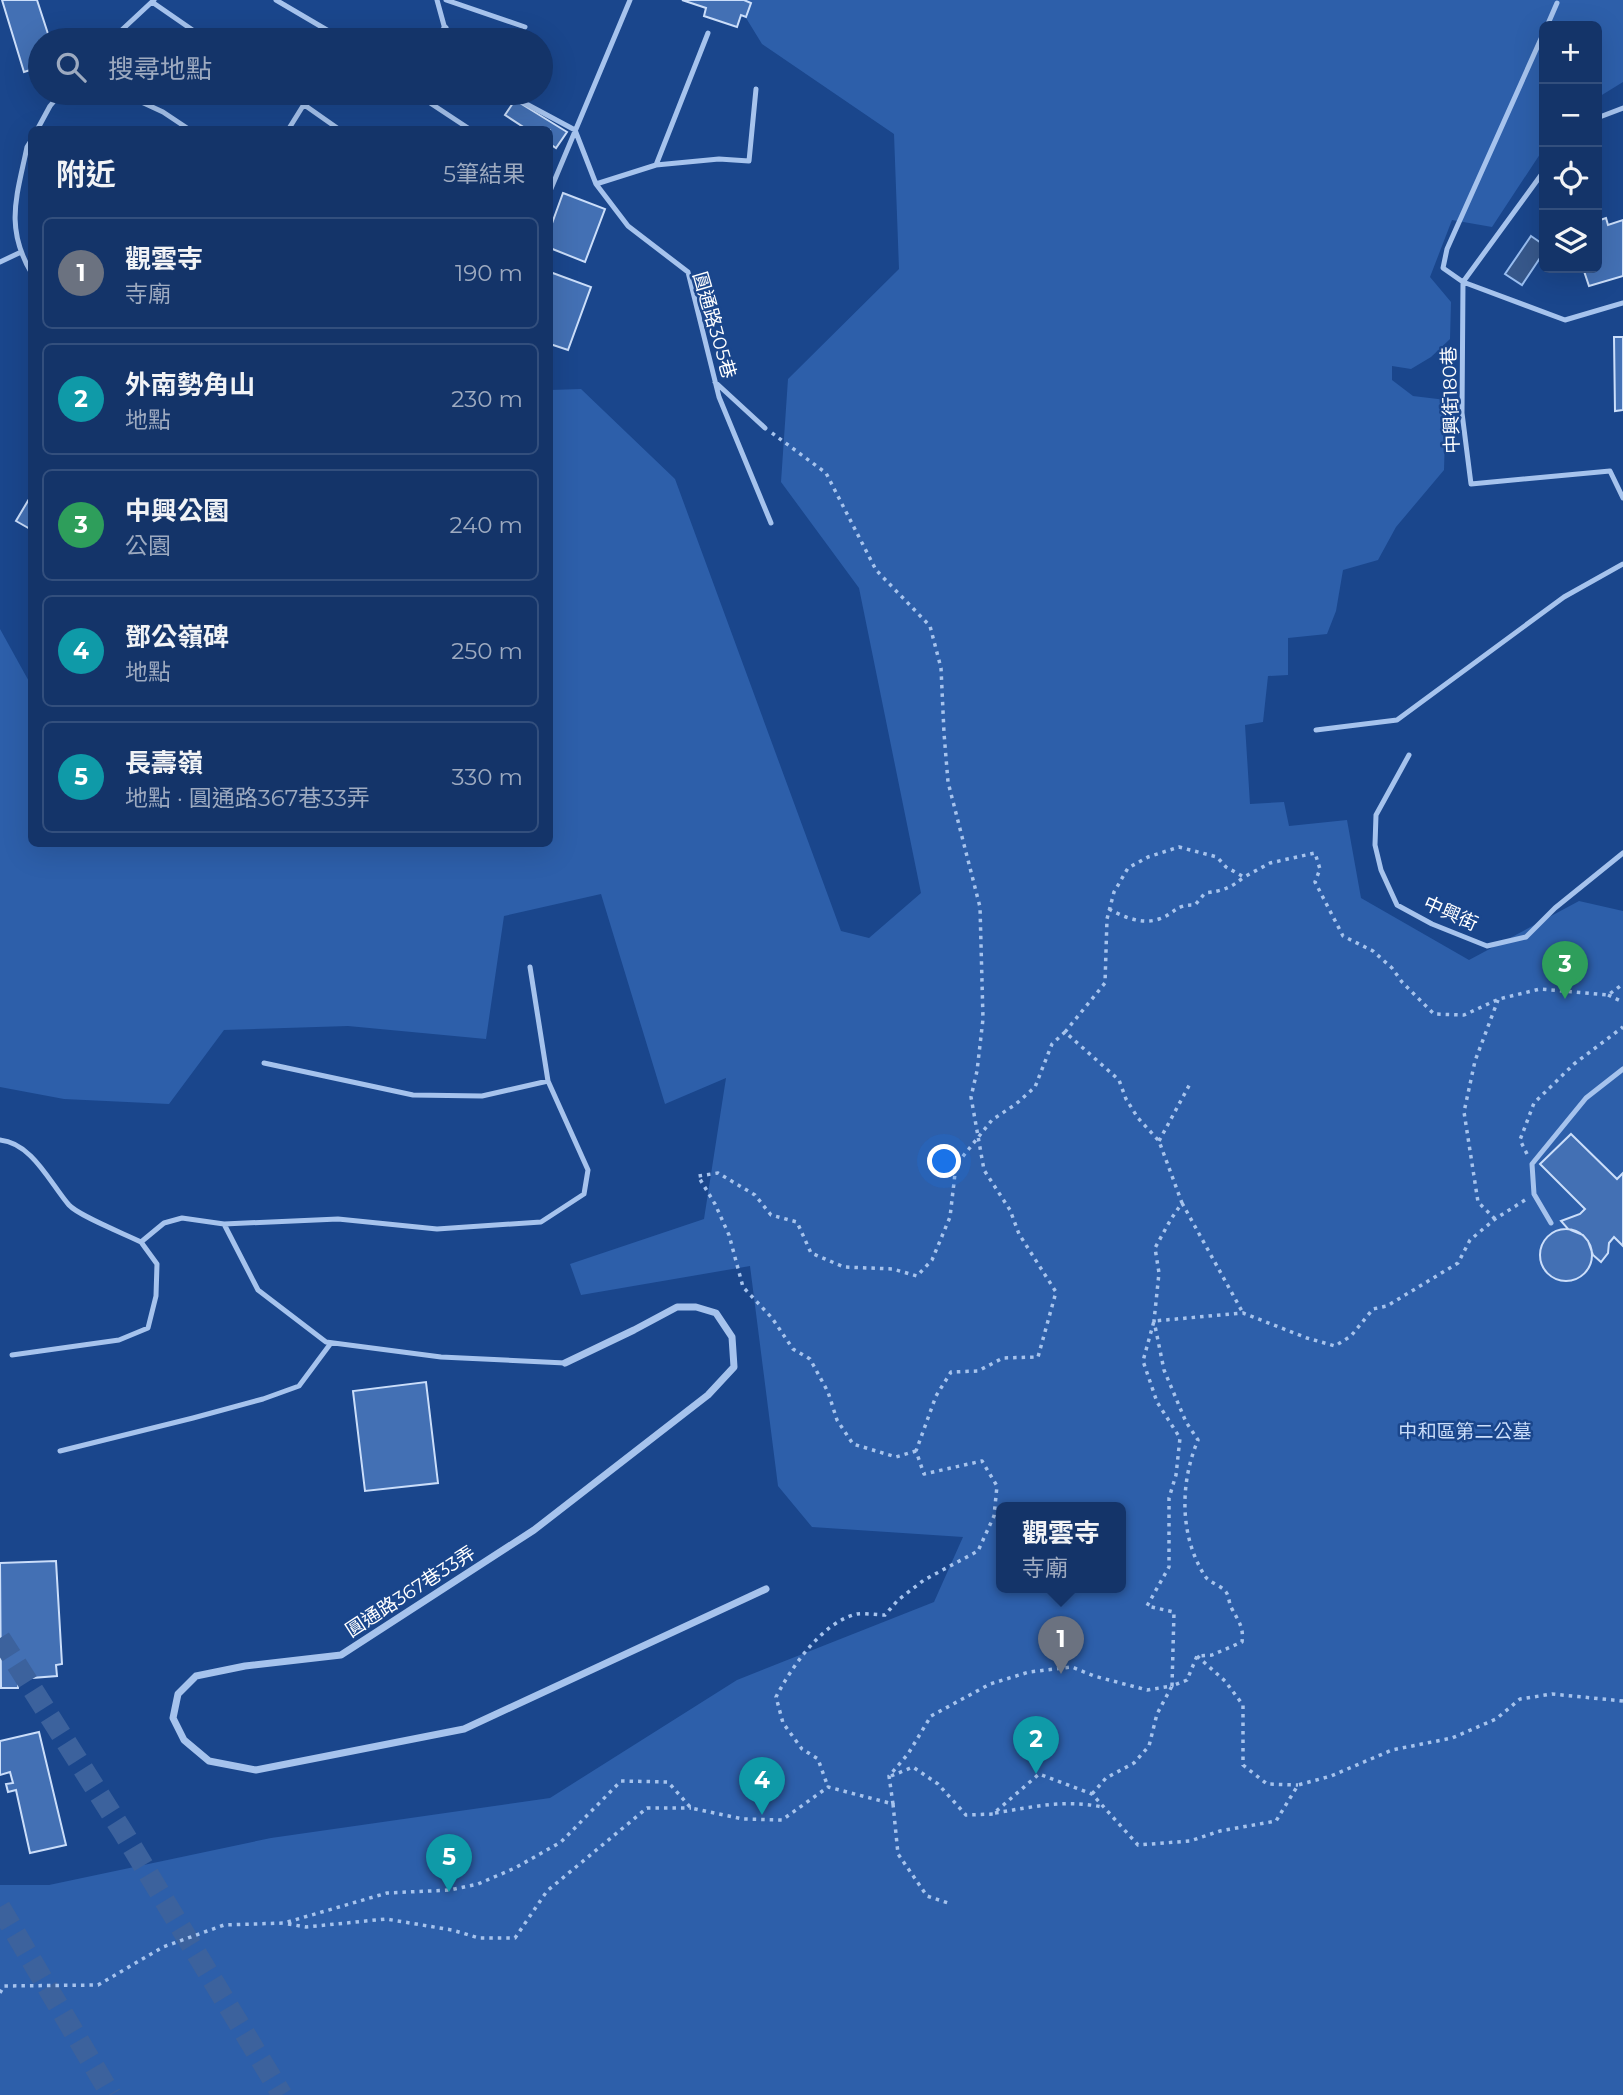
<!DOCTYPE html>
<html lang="zh-TW">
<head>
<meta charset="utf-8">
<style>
	body { margin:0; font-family:Montserrat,"Noto Sans TC",sans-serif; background:#213f71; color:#f1f3f6 }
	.controls { position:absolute; right:21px; top:21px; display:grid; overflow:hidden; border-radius:10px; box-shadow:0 7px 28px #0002 }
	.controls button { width:63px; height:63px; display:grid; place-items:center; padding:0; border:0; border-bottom:2px solid #334f7d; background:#143469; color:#f1f3f6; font:35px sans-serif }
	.you { position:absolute; left:945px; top:1162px; width:24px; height:24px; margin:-18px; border:5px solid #fff; border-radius:50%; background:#1a73e8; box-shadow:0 0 0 10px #1a73e833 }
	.badge { display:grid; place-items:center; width:46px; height:46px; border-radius:50%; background:#ffd962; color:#fff; font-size:23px; font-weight:700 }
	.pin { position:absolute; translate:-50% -58px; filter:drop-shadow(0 2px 4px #0008) }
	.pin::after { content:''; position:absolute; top:37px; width:24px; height:21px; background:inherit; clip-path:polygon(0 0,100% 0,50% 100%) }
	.popup { position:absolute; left:996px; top:1502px; width:130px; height:91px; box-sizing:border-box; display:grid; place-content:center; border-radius:10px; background:#143469; filter:drop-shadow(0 2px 5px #0005); font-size:23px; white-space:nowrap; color:#9daac0 }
	.popup b { font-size:26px; color:#f1f3f6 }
	.popup::after { content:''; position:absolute; left:50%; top:100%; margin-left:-14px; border:14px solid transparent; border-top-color:#143469 }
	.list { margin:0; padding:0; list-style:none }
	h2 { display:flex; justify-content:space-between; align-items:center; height:91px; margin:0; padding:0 28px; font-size:30px }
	h2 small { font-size:23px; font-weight:400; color:#9daac0 }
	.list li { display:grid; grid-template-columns:46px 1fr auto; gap:21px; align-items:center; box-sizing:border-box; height:112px; margin:0 14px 14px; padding:0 14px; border:2px solid #334f7d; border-radius:10px }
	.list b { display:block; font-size:26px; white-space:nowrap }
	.list p { margin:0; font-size:23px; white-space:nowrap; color:#9daac0 }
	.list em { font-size:23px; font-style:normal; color:#9daac0 }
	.icon { flex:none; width:38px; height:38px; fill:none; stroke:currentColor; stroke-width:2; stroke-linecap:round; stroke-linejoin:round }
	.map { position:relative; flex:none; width:1623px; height:2095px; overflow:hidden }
	.search { position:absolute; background:#143469; box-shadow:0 7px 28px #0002; left:28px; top:28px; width:525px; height:77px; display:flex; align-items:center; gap:18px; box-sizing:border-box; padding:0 24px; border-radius:38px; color:#9daac0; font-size:26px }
	.panel { position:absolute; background:#143469; box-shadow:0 7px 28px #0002; left:28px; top:126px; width:525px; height:721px; border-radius:10px }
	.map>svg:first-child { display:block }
	.green { fill:#2d5faa; fill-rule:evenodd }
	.water { fill:#37588b; stroke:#98bdf0; stroke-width:2 }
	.building { fill:#4370b4; stroke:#cbdefa; stroke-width:2 }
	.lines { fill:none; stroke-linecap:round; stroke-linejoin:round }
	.motorway-tunnel { stroke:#3c629d; stroke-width:21; stroke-dasharray:21 10; stroke-linecap:butt }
	.path { stroke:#a6c3ed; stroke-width:3.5; stroke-dasharray:3.5 5; stroke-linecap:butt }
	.service { stroke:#a6c3ed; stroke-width:5 }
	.minor { stroke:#a6c3ed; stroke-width:7 }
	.labels { text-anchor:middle; stroke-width:5; stroke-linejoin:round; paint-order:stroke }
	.street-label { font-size:19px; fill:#fff; stroke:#1a468c }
	.park-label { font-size:19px; fill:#cbdefa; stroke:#1a468c }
</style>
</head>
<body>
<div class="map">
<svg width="1623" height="2095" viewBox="0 0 1623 2095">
	<rect width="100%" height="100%" fill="#1a468c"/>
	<path class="green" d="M735,0h888v82l-26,16v-72h-53v122l-52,79 -40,-7 -22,57 21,25 -1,37 -19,18 -20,12 -19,-3v14l21,16 33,4 -2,70 -48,57 -18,33 -35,10 -7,41 -9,23 -39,4v37l-20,1 -5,46 -18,3 5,79 34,-2 5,24 58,-6 14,78 108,62 110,-59 44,10v1184h-1623v-210h49l222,-47 279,-40 187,-118 197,-78 29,-65 -151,-10 -34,-41 -28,-220 -169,29 -11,-31 134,-45 22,-141 -61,26 -64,-210 -97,22 -18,123 -138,-13 -124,4 -55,74 -105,-5 -64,-12v-458l31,56 1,159h518v-454l31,-1 94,90 166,452 28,7 52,-45 -62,-305 -78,-106 7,-103 111,-110 -5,-135 -132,-90zM1002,1508h118v80h-118z"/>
	<path class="water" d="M1531,236l13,9v7l-22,33 -17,-11z"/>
	<path class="building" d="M2,0h35l13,40h-10v27l-16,5z
		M682,0h62l7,3 -5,14 -5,-2 -4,12 -33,-11 2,-8z
		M515,100l52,32 -11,16 -6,-4v-14h-22l-23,-15z
		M563,193l42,16 -20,53 -35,-14v-19z
		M1606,218l2,7 15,-5v56l-34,10 -6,-18h14v-47z
		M550,272l41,15 -23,63 -18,-6z
		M1614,337h9v73l-8,1z
		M32,494v36l-16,-9z
		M1571,1134l46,45 6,-6v73l-9,-9 -5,6 -1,10 -7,9 -8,-7 -5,-14 -5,-6 -15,-6 -7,-8 19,-7 5,-5 -45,-45z
		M1540 1255a26 26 0 1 1 52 0a26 26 0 1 1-52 0Z
		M426,1382l12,101 -73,8 -12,-100z
		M56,1561l6,103 -6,1 1,11 -38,3 -1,9h-17l-1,-125z
		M39,1732l27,113 -36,8 -14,-63 -8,2 -2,-8 7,-1 -3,-11 -10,3v-34z"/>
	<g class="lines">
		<path class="motorway-tunnel" d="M0,1638l123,194 159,263
			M0,1907l111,188"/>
		<path class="path" d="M772,433l54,40 50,97 54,56 11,42 3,65 4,49 32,125 3,112 -6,52 -6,26 13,73 26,40 9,24 37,58 -18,65 -35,1 -25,13 -27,1 -15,24 -20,55 8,23 58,-13 15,25 -3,30 -16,35 -54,29 -26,20 -13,15c-8,0 -20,-2 -28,-1 -35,8 -66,54 -81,83l7,26 19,26 16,10 10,28
			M1109,909c14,8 34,16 50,10 16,-5 16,-15 36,-14l10,-12c17,-2 26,-5 39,-16
			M1608,995l15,7
			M1065,1032l40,-49 2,-64 7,-27 14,-24 20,-11 31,-10 38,10 9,10 18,10 26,-14 45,-10 5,16 -5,13 28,54 30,15 19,17 10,14 32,32 30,1 35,-16 41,-10 68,6 15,-11
			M1159,1141l32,-59
			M1527,1154l-7,-14 14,-37 40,-39 49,-37
			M1182,1203l61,110
			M1495,1219l-17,-17 -14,-90 11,-51 23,-61
			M916,1451l-20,6 -43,-13 -16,-24 -9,-28 -18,-33 -17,-10 -21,-31 -29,-31 -14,-52 -14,-31 -17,-28 20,-3 37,22 16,20 26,7 14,31 33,14 49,2 24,7 15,-16 18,-43 6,-52 36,-45 24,-16 19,-17 17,-43 13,-12 54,48 7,19 12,19 21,23 23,62 -11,16 -16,29 4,25 -5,48 10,49 22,52 12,18c-18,42 -19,96 7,136 4,7 16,9 21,16 3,4 3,11 5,15 7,14 13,19 11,35l-30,13 -15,1 -10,24 -15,6 -15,28 -8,32 -15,17 -28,15 -14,16
			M1197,1656l28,25 18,24v60l24,19 31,1
			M891,1776l22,-9 25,17 28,31 27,-1 46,-40 53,20 46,51 52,-4 30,-10 56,-10 22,-36 33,-9 61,-26 60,-12 44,-19 24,-20 32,-5 71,7
			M893,1804l5,50 29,42 24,8
			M995,1813c38,-6 69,-14 107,-6
			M288,1924l18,3 80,-8 66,11 27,8h36l32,-47 100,-83h44
			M0,1993l4,-7 94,-1 65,-38 61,-22 60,-2 103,-30 63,-3 28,-6 37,-16 46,-26 60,-61 47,1 23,26 52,11 39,1 46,-33 65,17 -4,-28 19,-22 23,-38 59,-32 39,-12 43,-5 22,9 53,14 25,-4 2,-74 -27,-6 22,-39v-69l7,-23 4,-37 -23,-36 -14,-41 11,-40 89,-8 64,25 28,8 16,-10 22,-27 14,-3 71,-43 12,-23 25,-21 30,-19"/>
		<path class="service" d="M276,0l68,40
			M437,0l11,40
			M446,0l79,27
			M152,2l55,38
			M1547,26l10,-23
			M1544,32l-97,217 -4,19 20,14 102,38 58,-17
			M111,40l43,-40
			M122,93l41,19 27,18
			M415,93l56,37
			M506,93l69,37 21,54 32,42 60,46 31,125 52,126
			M303,104l37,26
			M1597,118l26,-10
			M37,130l13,-24 11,-13
			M288,130l23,-37
			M32,139l-5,8c-10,49 -23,80 5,127
			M656,165l52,-132
			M1544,171l-81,111 -1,131 9,71 139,-13 13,27
			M596,184l60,-19 63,-6 30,2 7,-72
			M550,191l80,-191
			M0,262l19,-9
			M715,382l50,46
			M1316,730l81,-10 167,-123 59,-33
			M1409,755l-33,60 -1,30 6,25 16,35 35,19 55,22 39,-9 29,-29 68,-55
			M264,1063l149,32 69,1 66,-15
			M0,1140c32,3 50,43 69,65 10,11 56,29 72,37l23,-19 18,-5 42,6 114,-5 99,10 104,-7 43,-28 4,-24 -40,-89 -18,-114
			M1551,1223l-17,-29 -2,-30 54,-66 37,-29
			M224,1224l34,66 68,52 115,15 124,6
			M12,1355l107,-15 29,-12 8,-32 1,-32 -16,-22
			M60,1451l133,-33 70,-19 36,-13 32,-43"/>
		<path class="minor" d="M438,40l7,-12
			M565,1363l69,-33 43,-23h19l20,6 16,24 2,30 -26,28 -174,135 -193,125 -96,11 -49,10 -18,18 -5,24 11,22 25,21 47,9 208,-41 302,-140"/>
	</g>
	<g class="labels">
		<g class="street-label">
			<text transform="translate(715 325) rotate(74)" y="7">圓通路305巷</text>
			<text transform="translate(1450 400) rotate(-92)" y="7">中興街180巷</text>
			<text transform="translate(1451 913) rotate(24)" y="7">中興街</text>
			<text transform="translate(410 1591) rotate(-33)" y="7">圓通路367巷33弄</text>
		</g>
		<g class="park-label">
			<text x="1465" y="1438">中和區第二公墓</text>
		</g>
	</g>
</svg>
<div class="controls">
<button>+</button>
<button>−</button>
<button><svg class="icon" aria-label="locate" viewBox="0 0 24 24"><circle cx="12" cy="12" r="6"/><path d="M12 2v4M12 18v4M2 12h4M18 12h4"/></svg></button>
<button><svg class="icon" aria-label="layers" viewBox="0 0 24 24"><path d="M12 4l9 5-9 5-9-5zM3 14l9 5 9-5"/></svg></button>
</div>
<div class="you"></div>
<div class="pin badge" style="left:1061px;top:1674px;background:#6b7280">1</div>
<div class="popup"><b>觀雲寺</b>寺廟</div>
<div class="pin badge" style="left:1036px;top:1774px;background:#0f9aa8">2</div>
<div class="pin badge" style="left:1565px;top:999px;background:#2e9e5b">3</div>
<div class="pin badge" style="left:762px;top:1815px;background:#0f9aa8">4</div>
<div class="pin badge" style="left:449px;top:1892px;background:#0f9aa8">5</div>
<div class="search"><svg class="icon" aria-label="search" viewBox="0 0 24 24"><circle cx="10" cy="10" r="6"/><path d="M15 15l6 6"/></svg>搜尋地點</div>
<section class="panel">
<h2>附近<small>5筆結果</small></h2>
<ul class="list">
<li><span class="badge" style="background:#6b7280">1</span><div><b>觀雲寺</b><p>寺廟</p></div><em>190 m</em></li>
<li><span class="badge" style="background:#0f9aa8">2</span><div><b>外南勢角山</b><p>地點</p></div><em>230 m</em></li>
<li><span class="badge" style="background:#2e9e5b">3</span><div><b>中興公園</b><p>公園</p></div><em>240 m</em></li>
<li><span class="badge" style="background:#0f9aa8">4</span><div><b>鄧公嶺碑</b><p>地點</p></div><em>250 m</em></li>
<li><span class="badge" style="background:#0f9aa8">5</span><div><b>長壽嶺</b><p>地點 · 圓通路367巷33弄</p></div><em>330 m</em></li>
</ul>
</section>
</div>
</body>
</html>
